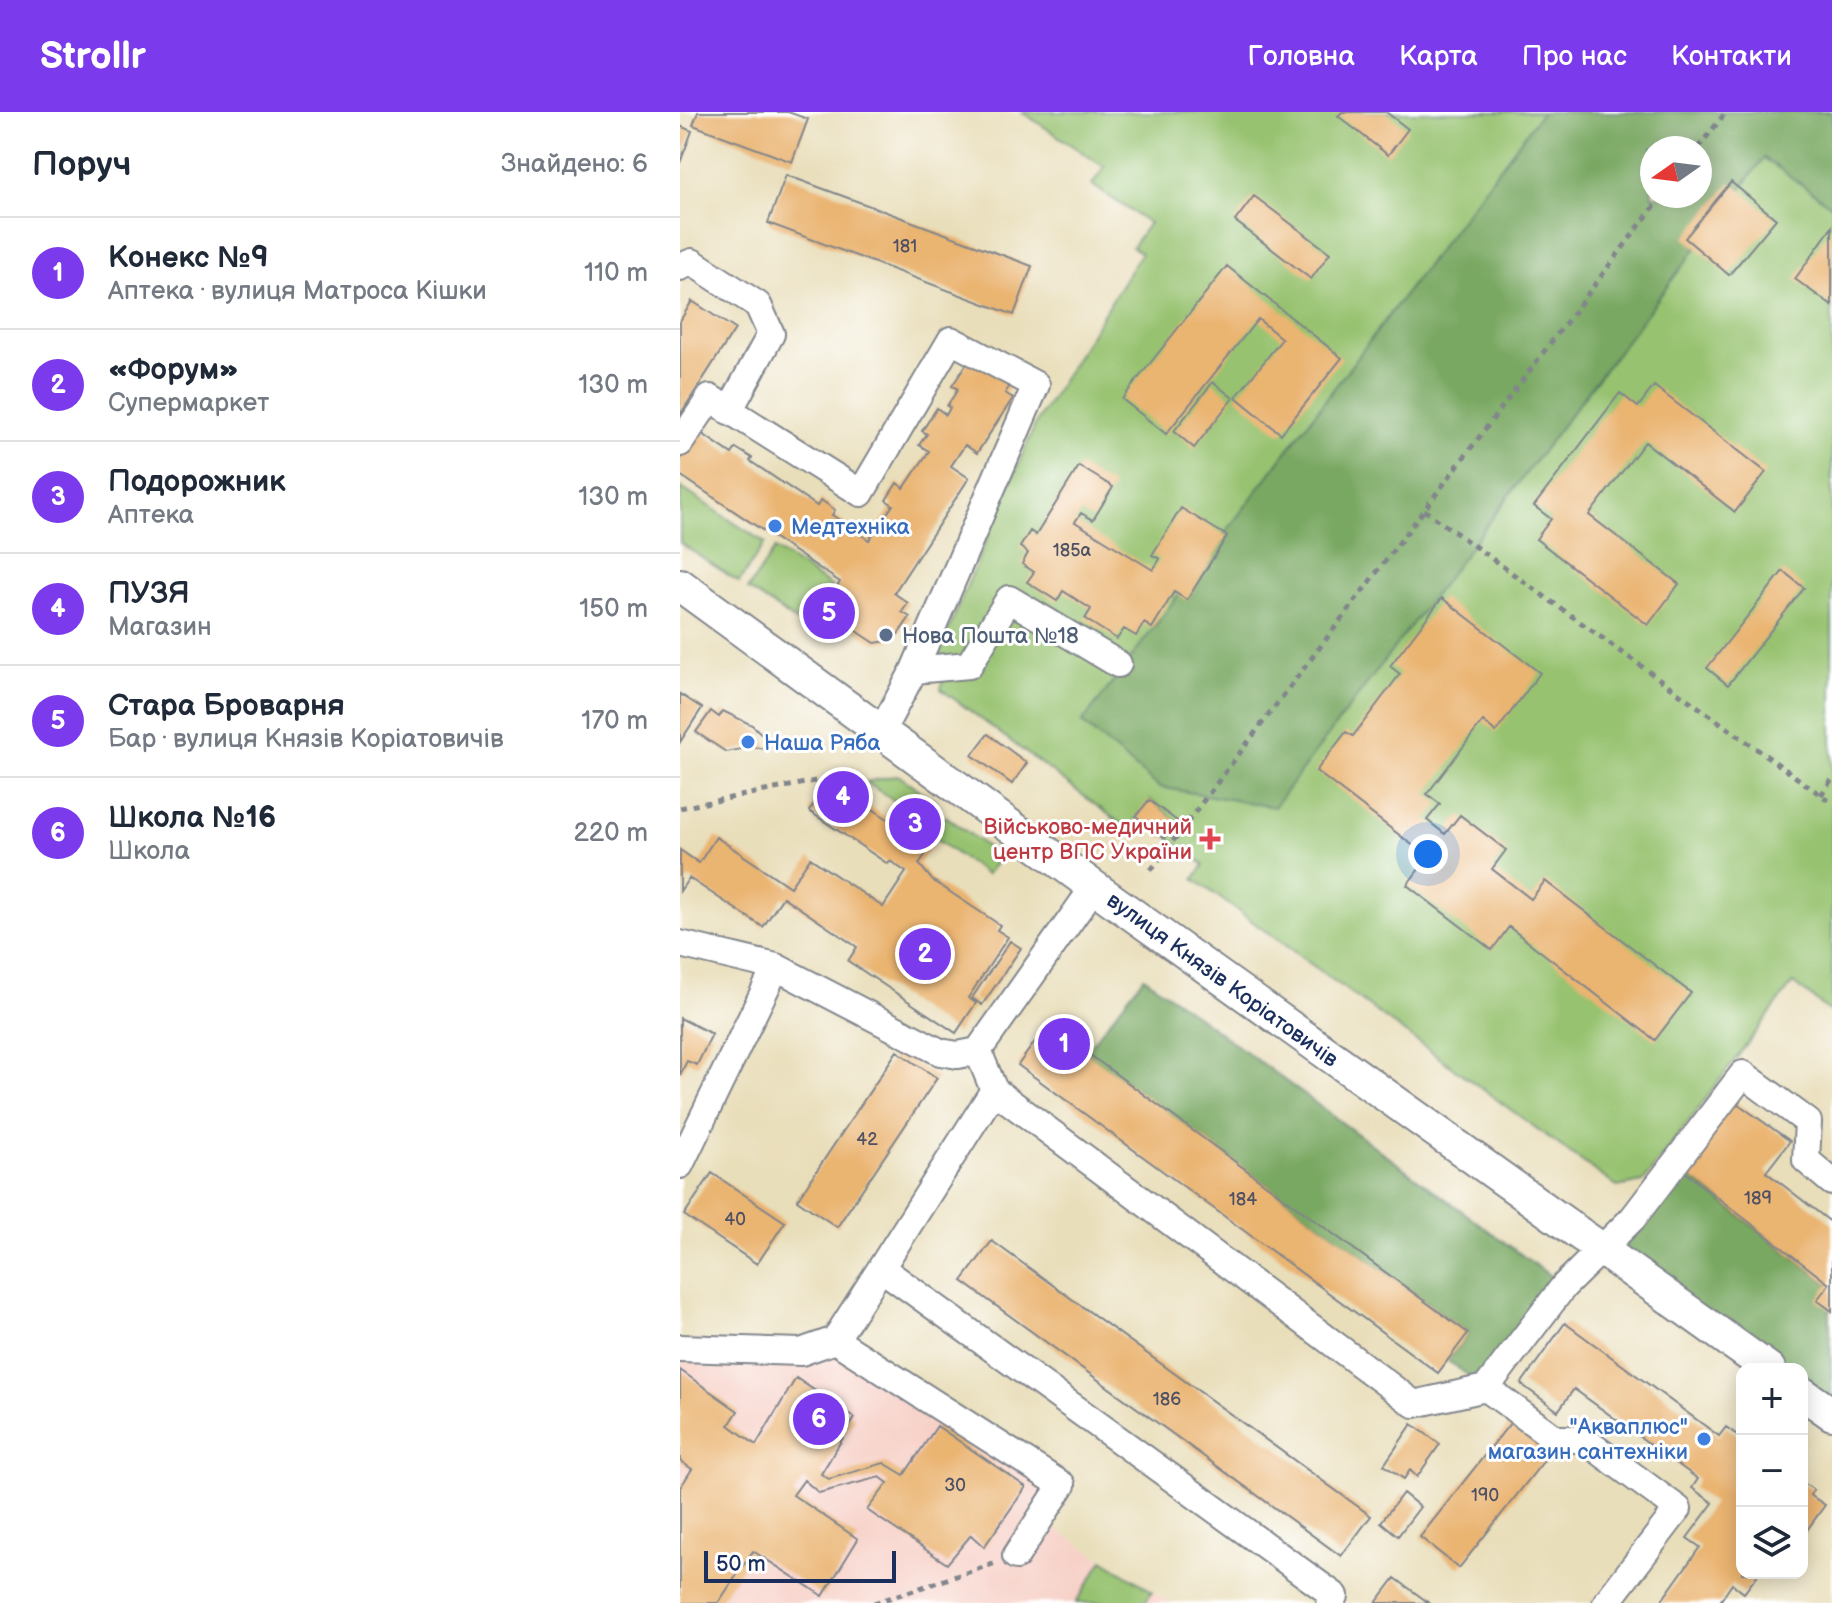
<!DOCTYPE html>
<html lang="uk">
<head>
<meta charset="utf-8">
<style>
	body { margin:0; font-family:"Balsamiq Sans",sans-serif; background:#f2f2f3; color:#1f2937 }
	.controls { position:absolute; right:24px; bottom:24px; display:grid; overflow:hidden; border-radius:16px; box-shadow:0 4px 20px #0003 }
	.controls button { width:72px; height:72px; display:grid; place-items:center; padding:0; border:0; border-bottom:2px solid #e0e1e3; background:#fff; color:#1f2937; font:40px sans-serif }
	.compass { position:absolute; left:960px; top:24px; width:72px; height:72px; border-radius:50%; background:#fff; box-shadow:0 4px 20px #0003; rotate:256deg }
	.scale { position:absolute; left:24px; bottom:20px; width:192px; box-sizing:border-box; padding-left:8px; border:4px solid #1b2f5e; border-top:0; font-size:22px; line-height:28px; white-space:nowrap; color:#1b2f5e; -webkit-text-stroke:6px #fff; paint-order:stroke }
	.you { position:absolute; left:748px; top:742px; width:28px; height:28px; margin:-20px; border:6px solid #fff; border-radius:50%; background:#1a73e8; box-shadow:0 0 0 12px #1a73e833 }
	.badge { display:grid; place-items:center; width:52px; height:52px; border-radius:50%; background:#7c3aed; color:#fff; font-size:26px; font-weight:700 }
	.pin { position:absolute; translate:-50% -50%; border:4px solid #fff; box-shadow:0 2px 8px #0006 }
	.list { margin:0; padding:0; list-style:none }
	h2 { display:flex; justify-content:space-between; align-items:center; height:104px; margin:0; padding:0 32px; font-size:34px }
	h2 small { font-size:26px; font-weight:400; color:#747a83 }
	.list li { display:grid; grid-template-columns:52px 1fr auto; gap:24px; align-items:center; box-sizing:border-box; height:112px; padding:0 32px; border-top:2px solid #e0e1e3 }
	.list b { display:block; font-size:30px; white-space:nowrap }
	.list p { margin:0; font-size:26px; white-space:nowrap; color:#747a83 }
	.list em { font-size:26px; font-style:normal; color:#747a83 }
	.icon { flex:none; width:44px; height:44px; fill:none; stroke:currentColor; stroke-width:2; stroke-linecap:round; stroke-linejoin:round }
	.map { position:relative; flex:none; width:1152px; height:1491px; overflow:hidden }
	header { display:flex; align-items:center; gap:48px; box-sizing:border-box; height:112px; padding:0 40px; background:#7c3aed; color:#fff }
	header strong { font-size:38px }
	nav { display:flex; gap:44px; margin-inline-start:auto; font-size:28px }
	main { display:flex }
	aside { flex:1; background:#fff }
	.map>svg:first-child { display:block }
	.built { fill:#f7d1c8 }
	.green { fill:#97c26f; stroke:#597866; stroke-width:2; fill-rule:evenodd }
	.forest { fill:#79a862; stroke:#4a6c60; stroke-width:2; fill-rule:evenodd }
	.building { fill:#eab471 }
	.lines { fill:none; stroke-linecap:round; stroke-linejoin:round }
	.minor-casing { stroke:#82868c; stroke-width:30 }
	.major-casing { stroke:#82868c; stroke-width:36 }
	.path { stroke:#82868c; stroke-width:5; stroke-dasharray:6 6; stroke-linecap:butt }
	.minor { stroke:#fff; stroke-width:26 }
	.major { stroke:#fff; stroke-width:32 }
	.shop-dot { fill:#3f7fe0; stroke:#fff; stroke-width:3 }
	.service-dot { fill:#5c6f8a; stroke:#fff; stroke-width:3 }
	.health-dot { fill:#e0444e; stroke:#fff; stroke-width:3 }
	.labels { text-anchor:middle; stroke-width:6; stroke-linejoin:round; paint-order:stroke }
	.number-label { font-size:18px; fill:#4f5063 }
	.shop-label { font-size:22px; fill:#366cbe; stroke:#fff; text-anchor:start }
	.service-label { font-size:22px; fill:#4e5e75; stroke:#fff; text-anchor:start }
	.health-label { font-size:22px; fill:#be3a42; stroke:#fff; text-anchor:end }
	.street-label { font-size:22px; fill:#1b2f5e; stroke:#fff }
</style>
</head>
<body>
<header>
<strong>Strollr</strong>
<nav><a>Головна</a><a>Карта</a><a>Про нас</a><a>Контакти</a></nav>
</header>
<main>
<aside>
<h2>Поруч<small>Знайдено: 6</small></h2>
<ul class="list">
<li><span class="badge">1</span><div><b>Конекс №9</b><p>Аптека · вулиця Матроса Кішки</p></div><em>110 m</em></li>
<li><span class="badge">2</span><div><b>«Форум»</b><p>Супермаркет</p></div><em>130 m</em></li>
<li><span class="badge">3</span><div><b>Подорожник</b><p>Аптека</p></div><em>130 m</em></li>
<li><span class="badge">4</span><div><b>ПУЗЯ</b><p>Магазин</p></div><em>150 m</em></li>
<li><span class="badge">5</span><div><b>Стара Броварня</b><p>Бар · вулиця Князів Коріатовичів</p></div><em>170 m</em></li>
<li><span class="badge">6</span><div><b>Школа №16</b><p>Школа</p></div><em>220 m</em></li>
</ul>
</aside>
<div class="map">
<svg width="1152" height="1491" viewBox="0 0 1152 1491">
	<rect width="100%" height="100%" fill="#fff"/>
	<filter id="ink" filterUnits="userSpaceOnUse"><feTurbulence type="fractalNoise" baseFrequency=".0125" numOctaves="2"/><feDisplacementMap in="SourceGraphic" scale="16" xChannelSelector="R" yChannelSelector="G"/><feConvolveMatrix kernelMatrix="1 2 1 2 8 2 1 2 1" color-interpolation-filters="sRGB"/></filter>
	<filter id="wash" filterUnits="userSpaceOnUse"><feTurbulence type="fractalNoise" baseFrequency=".006" numOctaves="4" result="noise"/><feDisplacementMap in="SourceGraphic" scale="32" xChannelSelector="R" yChannelSelector="G"/><feGaussianBlur stdDeviation="1.8" result="paint"/><feColorMatrix in="noise" values="0 0 0 0 0 0 0 0 0 0 0 0 0 0 0 0 0 1.4 0 .05"/><feComposite in="paint" operator="in"/></filter>
	<g filter="url(#wash)">
		<rect width="100%" height="100%" fill="#e9deba"/>
		<path class="built" d="M155,1228l227,145 -22,34 130,84h-490v-255z"/>
		<path class="green" d="M342,0h810v901l-39,-30 -150,199 -26,5 -423,-308 10,-14 -38,-30 11,-14 -27,-21 -22,29 -187,-140 5,-22 -7,-15 96,-227 106,-172 -9,-6 17,-24 -57,-38 12,-18zM972,36h48v48h-48z
			M0,375l85,56 -26,39 -59,-39z
			M95,437l57,38 -27,40 -57,-38z
			M218,663l37,26 -16,17 -53,-36z
			M259,704l8,1 53,40 -14,18 -56,-40 -1,-7z
			M423,1448l49,31 -7,12h-69z"/>
		<path class="forest" d="M862,0h290v94l-68,-48 -490,649 -115,-20 -77,-64zM972,36h48v48h-48z
			M464,865l420,309 -78,102 -38,-27 20,-28 -383,-281z
			M994,1053l155,119 3,130 -30,-22v-23h-33l-168,-120z"/>
		<g id="blocks">
			<path class="building" d="M18,0h90l20,7 -16,43 -99,-37z
				M662,0h44l22,17 -20,26 -50,-39z
				M0,14l12,5 -12,32z
				M106,63l246,91 -18,49 -246,-92z
				M1051,70l45,37 -47,56 -44,-37z
				M574,84l76,57 -19,26 -76,-58z
				M1152,115v79l-37,-27z
				M547,154l115,92 -61,76 -45,-37 46,-58 -24,-20 -92,115 -44,-35z
				M12,189l43,28 -55,86v-94z
				M290,247l42,23 -7,11 8,5 -36,55 -12,-8 -14,21 18,12 -75,115 14,10 -6,9 8,5 -16,23 -19,3 -32,-21 -4,5 -20,-13 21,-32 -160,-107v-16l18,-28 34,23 4,-6 16,10 -2,3 67,45 4,-6 14,10 -3,5 37,25 24,-35 -7,-5 11,-17 7,5 25,-37 -10,-6 8,-11 -5,-3 15,-23 9,7 4,-7 -3,-2 11,-17 -6,-3z
				M533,270l20,16 -39,50 -20,-17z
				M974,274l112,86 -31,40 -90,-70 -56,73 90,69 -31,41 -112,-86 15,-20 -17,-13 86,-113 18,14z
				M399,354l34,21 -20,33 -12,-7 -6,9 78,48 7,-11 -8,-4 29,-47 46,28 -40,64 -13,-8 -22,36 -8,-5 -8,13 -12,-7 -7,10 -32,-20 6,-10 -28,-18 -6,10 -30,-19 7,-10 -12,-8 6,-11 -8,-6 10,-16 6,4z
				M1103,459l21,17 -76,97 -21,-17z
				M762,486l98,75 -44,59 -13,-11 -56,73 13,10 -13,16 18,14 15,-19 46,35 -14,19 39,30 14,-18 146,112 -36,47 -146,-113 -17,23 -85,-65 21,-28 -112,-86 30,-39 7,4 47,-62 -10,-8z
				M0,582l22,14 -22,34z
				M31,599l8,6 4,-6 29,14 12,11 4,13 -17,-2 -25,5 -30,-20z
				M308,622l39,29 -15,21 -40,-29z
				M150,669l79,52 3,-4 21,14 -14,21 13,16 68,45 -3,5 11,7 -40,61 8,5 -20,30 -108,-72 9,-14 -74,-50 -20,30 -74,-49 -9,13v-41l19,13 17,-26 74,50 20,-29 73,49 23,-35 -16,-11 -2,3 -79,-53z
				M469,688l28,21 -13,17 -28,-22z
				M330,829l11,7 -39,57 -10,-7z
				M0,906l32,16 -15,31 -10,-4 -7,14z
				M368,912l420,309 -30,40 -420,-308z
				M217,939l40,27 -100,149 -40,-27z
				M1054,989l56,40 -24,31 66,51v88l-15,-11 12,-16 -147,-114z
				M32,1061l73,49 -28,42 -73,-49z
				M312,1129l379,275 -30,40 -379,-275z
				M885,1211l154,113 7,-9 16,11v135h17l-15,20 -12,-9 -13,19h-59l40,-56 -13,-9 26,-35 -21,-15 6,-9 -124,-90 -16,22 -37,-27z
				M0,1258l58,41 -9,14 27,20 40,-67 59,40 -34,56 8,5 55,-16 20,12 33,-49 89,61 -42,60 -13,-12 -24,29 -80,-54 21,-27 -8,-6 -61,16 -15,-13 -11,15 65,44 -35,57 -70,-45 -35,52h-38v-115l12,-19 -12,-8z
				M831,1310l39,31 -91,115 -39,-31z
				M732,1312l28,20 -23,33 -7,-7 -6,9 -20,-14z
				M1122,1370l12,8 -4,5 15,10 -23,32z
				M723,1381l17,14 -22,29 -17,-14z
				M715,1466l34,25h-53z"/>
		</g>
	</g>
	<g filter="url(#ink)">
		<use href="#blocks" fill-opacity="0" stroke="#82868c" stroke-width="2"/>
		<g class="lines">
			<defs>
				<path id="minor" d="M0,155l12,-5 66,43 13,29 -42,77
					M0,331l30,-45 151,95 90,-153 85,45 -122,285
					M201,620l33,-62 55,-5 40,-66 109,65
					M0,832l96,23
					M298,939l16,39 420,314 72,-16 78,-102 69,-68 110,-144 65,48 -2,38 26,22
					M314,978l-113,178 454,328 -5,7
					M0,1053l96,-198 164,85 18,3 20,-4 116,-164
					M201,1156l-46,72 227,145 -46,71
					M0,1236l121,4 34,-12
					M806,1276l70,51h27l95,70 -72,94"/>
				<path id="major" d="M0,473l414,302 675,482
					M1122,1281l30,21"/>
			</defs>
			<use href="#minor" class="minor-casing"/>
			<use href="#major" class="major-casing"/>
			<path class="path" d="M1018,36l28,-36
				M744,398l408,293
				M1141,683l11,-16
				M0,696l150,-30
				M471,758l511,-674
				M194,1491l122,-40"/>
			<use href="#minor" class="minor"/>
			<use href="#major" class="major"/>
		</g>
	</g>
	<g class="shop-dot">
		<circle cx="95" cy="414" r="8"/>
		<circle cx="68" cy="630" r="8"/>
		<circle cx="1024" cy="1327" r="8"/>
	</g>
	<circle class="service-dot" cx="206" cy="523" r="8"/>
	<path class="health-dot" d="M526 715h8v8h8v8h-8v8h-8v-8h-8v-8h8z"/>
	<g class="labels">
		<g class="number-label">
			<text x="225" y="140">181</text>
			<text x="392" y="444">185а</text>
			<text x="187" y="1033">42</text>
			<text x="1078" y="1092">189</text>
			<text x="563" y="1093">184</text>
			<text x="55" y="1113">40</text>
			<text x="487" y="1293">186</text>
			<text x="275" y="1379">30</text>
			<text x="805" y="1389">190</text>
		</g>
		<g class="shop-label">
			<text x="111" y="422">Медтехніка</text>
			<text x="84" y="638">Наша Ряба</text>
			<text x="1008" y="1322" text-anchor="end">"Акваплюс"<tspan x="1008" dy="25">магазин сантехніки</tspan></text>
		</g>
		<g class="service-label">
			<text x="222" y="531">Нова Пошта №18</text>
		</g>
		<g class="health-label">
			<text x="512" y="722">Військово-медичний<tspan x="512" dy="25">центр ВПС України</tspan></text>
		</g>
		<g class="street-label">
			<text transform="translate(543 867) rotate(36)" y="8">вулиця Князів Коріатовичів</text>
		</g>
	</g>
</svg>
<div class="controls">
<button>+</button>
<button>−</button>
<button><svg class="icon" aria-label="layers" viewBox="0 0 24 24"><path d="M12 4l9 5-9 5-9-5zM3 14l9 5 9-5"/></svg></button>
</div>
<svg class="compass" viewBox="-18 -18 36 36"><path d="M0-13l5 13h-10z" fill="#e53935"/><path d="M0 13l5-13h-10z" fill="#747a83"/></svg>
<div class="scale">50 m</div>
<div class="you"></div>
<div class="pin badge" style="left:384px;top:932px">1</div>
<div class="pin badge" style="left:245px;top:842px">2</div>
<div class="pin badge" style="left:235px;top:712px">3</div>
<div class="pin badge" style="left:163px;top:685px">4</div>
<div class="pin badge" style="left:149px;top:501px">5</div>
<div class="pin badge" style="left:139px;top:1307px">6</div>
</div>
</main>
</body>
</html>
